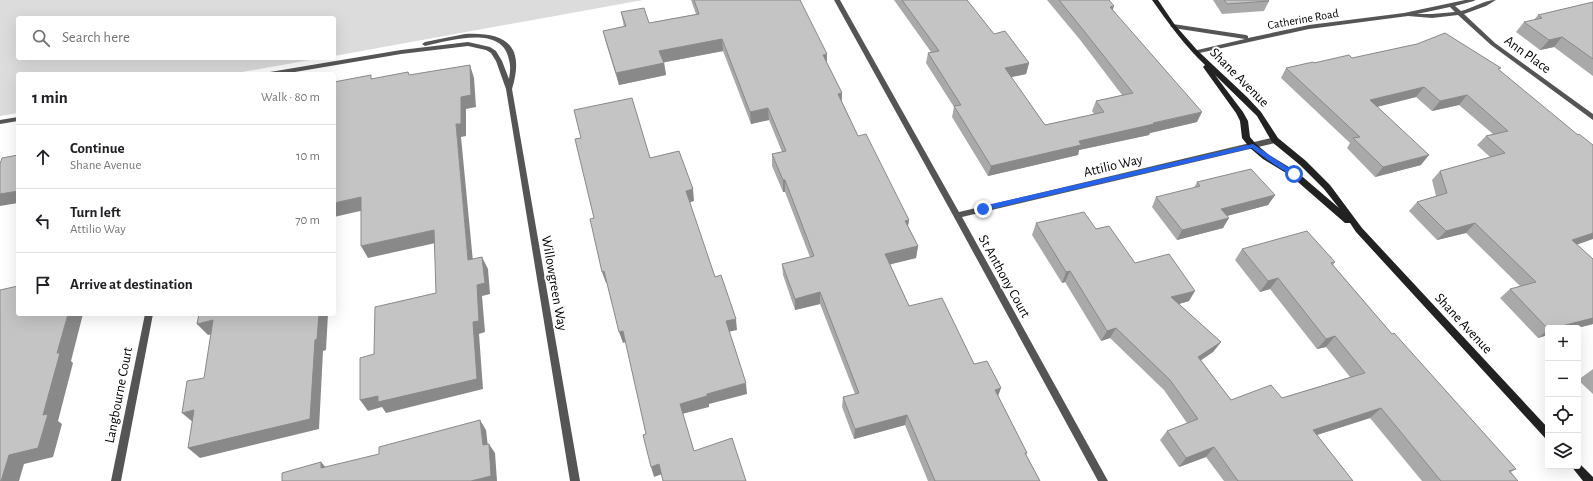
<!DOCTYPE html>
<html lang="en">
<head>
<meta charset="utf-8">
<style>
	body { margin:0; font-family:"Alegreya Sans",sans-serif; background:#f6f6f6; color:#202124 }
	.controls { position:absolute; right:12px; bottom:12px; display:grid; overflow:hidden; border-radius:4px; box-shadow:0 4px 16px #0002 }
	.controls button { width:36px; height:36px; display:grid; place-items:center; padding:0; border:0; border-bottom:1px solid #e0e0e0; background:#fff; color:#202124; font:20px sans-serif }
	.stop { position:absolute; width:12px; height:12px; margin:-9px; border:3px solid #2563eb; border-radius:50%; background:#fff }
	.stop.end { background:#2563eb; border-color:#fff; box-shadow:0 1px 4px #0008 }
	.list { margin:0; padding:0; list-style:none }
	h2 { display:flex; justify-content:space-between; align-items:center; height:52px; margin:0; padding:0 16px; font-size:17px }
	h2 small { font-size:13px; font-weight:400; color:#757577 }
	.list li { display:grid; grid-template-columns:26px 1fr auto; gap:12px; align-items:center; box-sizing:border-box; height:64px; padding:0 16px; border-top:1px solid #e0e0e0 }
	.list b { display:block; font-size:15px; white-space:nowrap }
	.list p { margin:0; font-size:13px; white-space:nowrap; color:#757577 }
	.list em { font-size:13px; font-style:normal; color:#757577 }
	.icon { flex:none; width:22px; height:22px; fill:none; stroke:currentColor; stroke-width:2; stroke-linecap:round; stroke-linejoin:round }
	.map { position:relative; flex:none; width:1593px; height:481px; overflow:hidden }
	.search { position:absolute; background:#fff; box-shadow:0 4px 16px #0002; left:16px; top:16px; width:320px; height:44px; display:flex; align-items:center; gap:10px; box-sizing:border-box; padding:0 14px; border-radius:4px; color:#757577; font-size:15px }
	.panel { position:absolute; background:#fff; box-shadow:0 4px 16px #0002; left:16px; top:72px; width:320px; height:244px; border-radius:4px }
	.map>svg:first-child { display:block }
	.green { fill:#dcdcdc }
	.lines { fill:none; stroke-linecap:round; stroke-linejoin:round }
	.street { fill:#555; fill-rule:evenodd }
	.secondary { fill:#222; fill-rule:evenodd }
	.wall { fill:#a9a9a9 }
	.shaded-wall { fill:#898989 }
	.building { fill:#c4c4c4; stroke:#898989 }
	.route { fill:#2563eb }
	.labels { text-anchor:middle; stroke-width:4; stroke-linejoin:round; paint-order:stroke }
	.far-street-label { font-size:12px; fill:#000; stroke:#fff }
	.street-label { font-size:14px; fill:#000; stroke:#fff }
</style>
</head>
<body>
<div class="map">
<svg width="1593" height="481" viewBox="0 0 1593 481">
	<rect width="100%" height="100%" fill="#fff"/>
	<path class="green" d="M0,0h643l-309,56v-38h-316v40h303l-90,16h-213v39l-18,3z"/>
	<g class="lines">
		<path class="street" d="M834,0h6l119,212 316,-75 4,3 -4,3 -313,74 146,264h-10l-144,-264z
			M1465,0h10l-1,1 -19,5 6,5c12,-3 23,-11 35,-11l-10,6 -22,8 31,29 98,71v6l-102,-75 -33,-30 -26,3 -24,-2 -99,13 -114,25 -2,-1v-2l52,-12 -72,-11 -3,-2 3,-2 73,11 2,1v2l61,-13 95,-12zM1450,7l5,5 -23,2h-15z
			M465,34c42,-2 60,12 47,55l68,392h-10l-64,-392 -10,-28 -5,-8 -5,-3 -18,-4 -67,8 -118,20h-16l3,-2 131,-22 67,-8 22,5 6,4 6,10 7,18c1,-7 2,-12 0,-19 -6,-36 -60,-19 -84,-14l-3,-2 3,-2z
			M18,117v4l-18,3v-4z
			M145,314h8l-32,167h-10z"/>
		<path class="secondary" d="M1152,0h6l17,25 22,25 50,47 14,15 17,26 28,23 24,24 32,43 186,200v11l-3,-1 -189,-206 -6,-9h-5l-54,-47 -28,-17 -13,-11 -8,-10 -2,-17 -4,-8 -33,-46 2,-2c-21,-20 -36,-41 -53,-65zM1215,75l42,41 15,26 28,23 24,24 15,19 -42,-36 -28,-17 -13,-11 -6,-7 -2,-16 -5,-9z
			M1578,462l15,15v4h-10l-12,-15h7z"/>
	</g>
	<path class="wall" d="M691,0h109l27,63 15,30v9l16,34 51,84 -1,6 10,20 -2,12 -26,6 19,42 65,58 24,32 29,57 -1,2 14,26h-112l-23,-56 -51,14 -12,-32 1,-10 12,-3 -35,-90 -25,6 -12,-35 -1,-11 28,-7 -25,-65h-2l-11,-26v-12l10,-2 -13,-32 -18,4 -28,-73 -59,11 2,13 -47,10 -13,-42 -3,-12 21,-4 -3,-15 28,11 47,-9z
		M894,0h73l27,34 35,29 -3,11 -15,3 34,48 49,-11 -2,-3 4,-10 26,-6 -41,-54 -34,-41h62l4,10 84,112 -47,11 -1,2 -70,15 -1,5 -90,21 -36,-59 2,-10 -28,-44 2,-10 3,-1z
		M1213,0h55l1,1 -5,10 -42,3z
		M1593,2v74l-39,-29 -14,3 -24,-18 8,-10 10,-2 4,-5z
		M1352,58l147,12 77,175 17,14v65l-16,4h-29v7l-10,3 -38,-40 10,-9 10,-3 -54,-53 -29,7 -28,-29 8,-9 19,-6 -4,-16 8,-9 50,-14 -13,-12 9,-9 7,-2 -34,-29 -27,6 -16,-14 -39,10 44,58 -46,12 -28,-29 3,-5 -69,-65 5,-10 28,-5z
		M1197,182l78,13 -7,10 -41,11 -4,12 -46,12 -25,-33 4,-10 38,-9z
		M1036,223l60,6 39,34 54,38 -10,3 42,38 -8,10 -12,8 30,40 51,-2 68,-21 -24,-30 -9,2 -47,-60 -10,3 -25,-32 7,-11 93,13 -2,3 59,69 124,135 -5,3 7,9h-96l-52,-63 -53,17 36,46h-129l-18,-24 -27,10 -19,-27 7,-9 20,-8 -23,-33 -54,-52 -9,3 -36,-59 -3,1 -30,-48z
		M1593,369v25l-15,-14z"/>
	<path class="shaded-wall" d="M1114,6l-3,10 -1,-9z
		M1562,37l-8,10 -14,3 9,-10z
		M722,39l1,12 -62,12 -2,-12z
		M827,54v12l-4,-11z
		M664,63l2,12 -47,10 -3,-12z
		M1029,63l-3,11 -23,5 2,-11z
		M470,65l4,13 2,29 -10,2v27l-5,1 13,135 -6,-12 -12,-136 5,-27z
		M1424,87l-8,10 -52,13 6,-10z
		M842,93l-1,12 -3,-11z
		M1467,95l-8,10 -27,6 8,-10z
		M768,108l1,12 -18,4 -1,-12z
		M1202,112l-5,10 -47,11 -1,2 -70,15 -1,5 -90,21 3,-10 88,-25z
		M1429,155l-8,10 -46,12 8,-10z
		M783,180h2v12h-2z
		M693,189l1,12 -6,2 -2,-12z
		M18,191v12l-18,3v-12z
		M1275,195l-7,10 -53,14 6,-10z
		M361,197l8,12 -35,8v-14z
		M1229,218l-6,10 -46,12 5,-10z
		M909,220l-2,11 -2,-10z
		M1475,223l-9,10 -29,7 9,-9z
		M434,230l6,12 -72,16 -7,-12z
		M1593,233v6l-31,11 10,-10z
		M918,246l-2,12 -32,8 1,-12z
		M482,257l6,12 2,25 -8,2 3,36 -6,2 4,55 -97,24 -4,-6 -14,4 -8,-11 113,-78 4,-37z
		M604,271l4,12h-2l-4,-11z
		M1070,271l-5,11 -3,1 4,-11z
		M1278,278l-8,11 -10,3 8,-11z
		M1195,291l-6,10 -24,7 6,-11z
		M820,292v12l-25,6v-11z
		M68,314h15l-12,47 2,2 -15,58 4,3 -9,33 -29,7 -5,17h-18l8,-26 34,-40 14,-62z
		M319,314h9l-2,36 -3,1 -4,78 -119,29 -12,-10 127,-108z
		M1593,318v6l-16,4h-23z
		M736,319l1,11 -9,2 -2,-11z
		M213,320l11,12 -16,3 -11,-11z
		M1116,328l-6,10 -9,3 6,-10z
		M1548,330v5l-10,3z
		M623,331l3,11 -3,1 -4,-11z
		M1335,336l-9,11 -9,2 9,-10z
		M1221,342l-8,10 -22,15 7,-10z
		M746,383l1,11 -38,10v3l-27,7 -2,-10 27,-10z
		M1001,388l-4,11 -2,-9z
		M1381,408l-11,10 -66,21 9,-9z
		M194,410v13l-12,-10z
		M907,415l-2,10 -51,14 1,-10z
		M480,420l6,10 3,25 -6,-10z
		M489,444l6,9 2,28h-26z
		M1214,447l-8,10 -27,10 7,-9z
		M321,462l9,10 -9,-4z
		M659,464l3,10 -8,3 -3,-10z"/>
	<path class="building" d="M694,0h106l27,54 -4,1 19,38 -4,1 20,42 8,-2 43,86 -4,1 13,25 -33,8 24,52 33,-8 32,66 13,-3 14,27 -6,2 32,63h-2l15,28h-105l-28,-66 -52,14 -12,-32 16,-4 -39,-101 -25,7 -13,-35 32,-8 -29,-76h-2l-11,-26 14,-3 -18,-43 -18,4 -28,-73 -63,12 5,12 -48,10 -13,-42 23,-5 -5,-14 23,-4 5,15 50,-9z
		M902,0h65l27,34 11,-3 24,32 -24,5 40,57 59,-13 -8,-11 37,-8 -49,-62 -25,-31h50l5,6 -4,1 92,105 -49,11 1,1 -75,17 2,4 -90,21 -37,-60 7,-1 -33,-52 11,-2z
		M1224,0h44l1,1 -42,3z
		M1593,2v57l-31,-22 -13,3 -25,-18 18,-4 -4,-3z
		M1445,33l56,35 -3,1 80,66 1,-1 14,11v88l-21,7 21,19v59l-39,10h-6v1l-38,-40 26,-7 -61,-59 -29,8 -29,-29 30,-9 -7,-22 65,-18 -19,-17 22,-5 -41,-36 -27,6 -16,-14 -54,13 59,55 -46,12 -30,-29 7,-1 -74,-69 27,-6 1,1 35,-8 3,3 65,-14z
		M470,65l1,30 -10,2v27h-5l12,136 14,-3 3,26 -8,2 2,36 -6,1 4,57 -99,23v-6l-18,4v-42l14,-4 1,-47 61,-14 -2,-63 -73,16v-49l-27,6v-121l37,-7v4l37,-7 1,3z
		M632,98l18,60 29,-7 14,38 -7,2 29,86 6,-2 15,44 -10,2 20,62 -39,11v2l-27,8 14,47 38,-13 14,43h-83l-4,-17 -8,3 -8,-32 3,-1 -23,-103 -4,1 -15,-61 -2,1 -12,-53 4,-1 -19,-79 6,-1 -7,-28z
		M18,155v36l-18,3v-30l2,-6z
		M1251,169l24,26 -54,14 8,9 -47,12 -26,-33 44,-11 -3,-4z
		M1084,212l12,17 13,-3 26,37 34,-9 26,37 -24,6 50,45 -23,15 33,43 40,-15 11,13 83,-25 -30,-37 -9,3 -48,-61 -10,3 -26,-32 65,-18 28,31 -4,1 61,71 2,-1 122,136 -7,2 9,10h-77l-60,-73 -68,22 40,51h-115l-24,-34 -28,11 -19,-27 31,-12 -28,-39 -54,-52 -9,3 -37,-60 -4,1 -30,-49z
		M18,286v28h50l-11,39h3l-17,62 5,-1 -10,34 -29,7 -8,26h-1v-191z
		M199,314h120l-2,25 -2,1 -5,79 -122,29 6,-38 -12,3 5,-32 17,-3 9,-58 -16,4z
		M480,420l3,25 6,-1 2,32 -20,5h-189v-8l39,-11v6l58,-14v-7z"/>
	<path class="route" d="M1253,144l43,29v3c-7,0 -37,-22 -44,-28l-269,63 -3,-2 3,-3z"/>
	<g class="labels">
		<g class="far-street-label">
			<text transform="translate(1303 19) rotate(-10)" y="4">Catherine Road</text>
		</g>
		<g class="street-label">
			<text transform="translate(1528 54) rotate(36)" y="5">Ann Place</text>
			<text transform="translate(1240 77) rotate(45)" y="5">Shane Avenue</text>
			<text transform="translate(1113 165) rotate(-13)" y="5">Attilio Way</text>
			<text transform="translate(1005 276) rotate(61)" y="5">St Anthony Court</text>
			<text transform="translate(555 283) rotate(80)" y="5">Willowgreen Way</text>
			<text transform="translate(1464 323) rotate(47)" y="5">Shane Avenue</text>
			<text transform="translate(118 395) rotate(-79)" y="5">Langbourne Court</text>
		</g>
	</g>
</svg>
<div class="controls">
<button>+</button>
<button>−</button>
<button><svg class="icon" aria-label="locate" viewBox="0 0 24 24"><circle cx="12" cy="12" r="6"/><path d="M12 2v4M12 18v4M2 12h4M18 12h4"/></svg></button>
<button><svg class="icon" aria-label="layers" viewBox="0 0 24 24"><path d="M12 4l9 5-9 5-9-5zM3 14l9 5 9-5"/></svg></button>
</div>
<div class="stop" style="left:1294px;top:174px"></div>
<div class="stop end" style="left:983px;top:209px"></div>
<div class="search"><svg class="icon" aria-label="search" viewBox="0 0 24 24"><circle cx="10" cy="10" r="6"/><path d="M15 15l6 6"/></svg>Search here</div>
<section class="panel">
<h2>1 min<small>Walk · 80 m</small></h2>
<ul class="list">
<li><svg class="icon" aria-label="ahead" viewBox="0 0 24 24"><path d="M12 20V5M6 11l6-6 6 6"/></svg><div><b>Continue</b><p>Shane Avenue</p></div><em>10 m</em></li>
<li><svg class="icon" aria-label="left" viewBox="0 0 24 24"><path d="M17 20v-9H6M10 6l-5 5 5 5"/></svg><div><b>Turn left</b><p>Attilio Way</p></div><em>70 m</em></li>
<li><svg class="icon" aria-label="arrive" viewBox="0 0 24 24"><path d="M6 21V4h12l-3 4 3 4H6"/></svg><div><b>Arrive at destination</b></div></li>
</ul>
</section>
</div>
</body>
</html>
